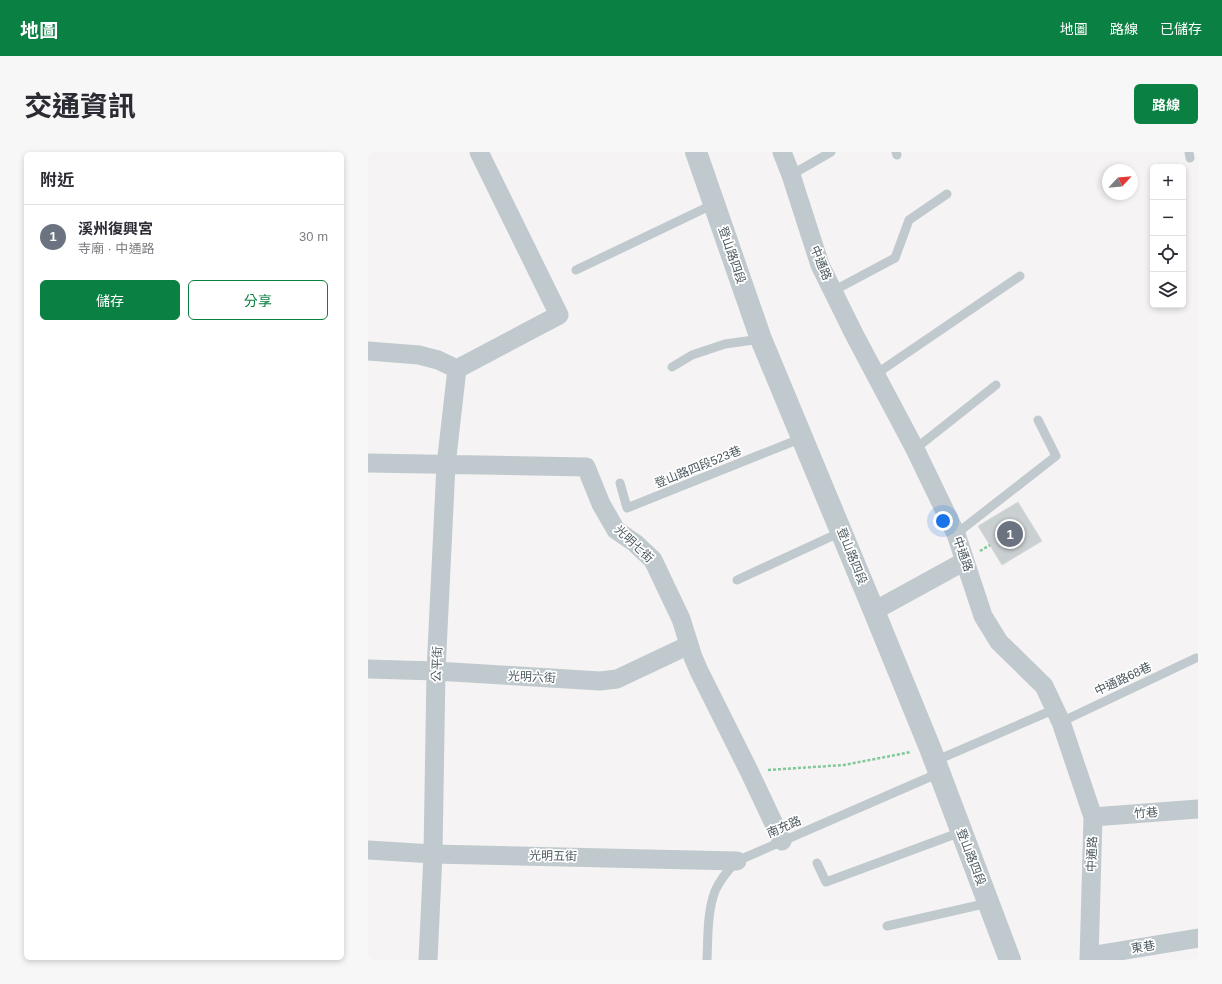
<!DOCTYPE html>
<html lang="zh-TW">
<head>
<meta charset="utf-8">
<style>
	body { margin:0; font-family:Arial,"Noto Sans TC",sans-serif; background:#f7f7f7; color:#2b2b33 }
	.controls { position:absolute; right:12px; top:12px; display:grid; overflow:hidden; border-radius:6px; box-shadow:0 2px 6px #0003 }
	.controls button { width:36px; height:36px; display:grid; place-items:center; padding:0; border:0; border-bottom:1px solid #e1e1e2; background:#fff; color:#2b2b33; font:20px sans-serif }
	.compass { position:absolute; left:734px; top:12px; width:36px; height:36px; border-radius:50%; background:#fff; box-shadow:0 2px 6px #0003; rotate:64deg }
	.you { position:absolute; left:575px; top:369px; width:14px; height:14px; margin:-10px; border:3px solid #fff; border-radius:50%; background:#1a73e8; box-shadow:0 0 0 6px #1a73e833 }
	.badge { display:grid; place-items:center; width:26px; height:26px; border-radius:50%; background:#0b8043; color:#fff; font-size:13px; font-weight:700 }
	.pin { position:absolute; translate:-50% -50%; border:2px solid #fff; box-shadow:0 1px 4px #0006 }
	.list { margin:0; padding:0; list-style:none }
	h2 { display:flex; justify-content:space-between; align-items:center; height:52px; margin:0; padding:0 16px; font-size:17px }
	h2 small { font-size:13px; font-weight:400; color:#7c7c81 }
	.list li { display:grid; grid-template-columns:26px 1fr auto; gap:12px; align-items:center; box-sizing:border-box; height:64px; padding:0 16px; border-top:1px solid #e1e1e2 }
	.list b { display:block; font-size:15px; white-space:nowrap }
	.list p { margin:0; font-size:13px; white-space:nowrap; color:#7c7c81 }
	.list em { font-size:13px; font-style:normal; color:#7c7c81 }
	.actions { display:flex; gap:8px; padding:12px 16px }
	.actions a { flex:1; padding:9px 0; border:1px solid #0b8043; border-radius:6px; text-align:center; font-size:14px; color:#0b8043 }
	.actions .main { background:#0b8043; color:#fff }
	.icon { flex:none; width:22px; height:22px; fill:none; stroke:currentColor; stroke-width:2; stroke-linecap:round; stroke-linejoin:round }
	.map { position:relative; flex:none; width:830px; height:808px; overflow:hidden; border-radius:6px }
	header { display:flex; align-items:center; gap:24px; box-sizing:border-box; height:56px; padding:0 20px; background:#0b8043; color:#fff }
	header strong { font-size:19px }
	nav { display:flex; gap:22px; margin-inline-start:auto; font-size:14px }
	.intro { display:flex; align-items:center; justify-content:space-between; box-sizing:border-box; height:96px; padding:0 24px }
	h1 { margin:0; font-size:28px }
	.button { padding:10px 18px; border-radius:6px; background:#0b8043; color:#fff; font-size:14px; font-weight:700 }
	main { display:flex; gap:24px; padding:0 24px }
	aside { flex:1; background:#fff; border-radius:6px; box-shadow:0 2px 6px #0003 }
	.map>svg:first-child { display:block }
	.building { fill:#cacfd1; stroke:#d7dadd }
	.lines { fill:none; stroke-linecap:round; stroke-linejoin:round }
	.path { stroke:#81c89a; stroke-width:2.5; stroke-dasharray:3 2; stroke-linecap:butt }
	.service { stroke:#c0c9cd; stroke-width:9 }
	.minor { stroke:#c0c9cd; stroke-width:19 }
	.tertiary { stroke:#c0c9cd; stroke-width:22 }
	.labels { text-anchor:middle; stroke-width:3.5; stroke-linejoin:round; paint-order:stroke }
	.street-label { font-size:12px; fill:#4c595f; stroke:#fff }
</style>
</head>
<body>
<header>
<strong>地圖</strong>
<nav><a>地圖</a><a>路線</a><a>已儲存</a></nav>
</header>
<div class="intro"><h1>交通資訊</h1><a class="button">路線</a></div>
<main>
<aside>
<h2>附近<small></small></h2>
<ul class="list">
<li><span class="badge" style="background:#6b7280">1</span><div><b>溪州復興宮</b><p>寺廟 · 中通路</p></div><em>30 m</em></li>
</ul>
<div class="actions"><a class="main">儲存</a><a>分享</a></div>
</aside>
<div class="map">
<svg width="830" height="808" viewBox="0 0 830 808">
	<rect width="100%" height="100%" fill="#f5f3f3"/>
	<path class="building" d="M650,350l24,39 -40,24 -24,-39z"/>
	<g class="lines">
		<path class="path" d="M612,399l10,-6
			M400,618l76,-5 67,-13"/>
		<path class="service" d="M528,0l1,3
			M821,0l1,6
			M423,23l40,-23
			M208,118l138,-66
			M465,139l62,-33 14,-38 38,-26
			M304,215l20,-12 33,-11 36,-5
			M508,222l144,-98
			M547,297l81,-64
			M252,331l7,25 175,-70
			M588,382l100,-78 -18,-36
			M369,428l104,-48
			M693,570l135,-64
			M567,609l120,-52
			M449,711l9,19 135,-50
			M519,774l101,-23
			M339,808c1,-22 0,-48 8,-69 5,-11 14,-22 22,-30l202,-88"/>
		<path class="minor" d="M414,0l9,23 29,90 34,69 61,115 41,85 27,82 16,26 45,44 17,36 32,95 -4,143
			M0,199l51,4 19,5 19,9
			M89,217l102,-54 -80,-163
			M0,311l218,4 15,37 15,26 19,13 18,17 28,59 12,38 6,14 50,100 33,70
			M506,459l91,-50
			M0,517l68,2 164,10 17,-2 72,-34
			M725,665l105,-8
			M0,698l65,4 304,7
			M721,804l109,-18
			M60,808l5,-106 3,-183 10,-206 11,-96"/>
		<path class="tertiary" d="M328,0l65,187 113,272 56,137 80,212"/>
	</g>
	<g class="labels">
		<g class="street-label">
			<text transform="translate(364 103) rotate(71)" y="4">登山路四段</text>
			<text transform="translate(453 111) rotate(68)" y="4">中通路</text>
			<text transform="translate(330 315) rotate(-22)" y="4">登山路四段523巷</text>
			<text transform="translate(266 392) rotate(43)" y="4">光明七街</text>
			<text transform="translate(595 402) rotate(71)" y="4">中通路</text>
			<text transform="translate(484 404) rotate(68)" y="4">登山路四段</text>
			<text transform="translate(69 512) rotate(-88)" y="4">公平街</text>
			<text transform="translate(164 525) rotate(3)" y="4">光明六街</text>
			<text transform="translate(755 527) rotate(-25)" y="4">中通路68巷</text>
			<text transform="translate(778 661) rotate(-4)" y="4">竹巷</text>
			<text transform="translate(416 675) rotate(-23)" y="4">南充路</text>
			<text transform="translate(724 702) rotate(-88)" y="4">中通路</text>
			<text transform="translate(185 704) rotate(1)" y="4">光明五街</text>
			<text transform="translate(603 705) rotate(69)" y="4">登山路四段</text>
			<text transform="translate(775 795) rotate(-9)" y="4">東巷</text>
		</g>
	</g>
</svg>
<div class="controls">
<button>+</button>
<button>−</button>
<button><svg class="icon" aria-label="locate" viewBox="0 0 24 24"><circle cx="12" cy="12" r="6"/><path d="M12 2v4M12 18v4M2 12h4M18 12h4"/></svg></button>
<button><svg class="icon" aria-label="layers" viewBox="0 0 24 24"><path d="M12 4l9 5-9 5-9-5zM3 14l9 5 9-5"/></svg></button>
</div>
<svg class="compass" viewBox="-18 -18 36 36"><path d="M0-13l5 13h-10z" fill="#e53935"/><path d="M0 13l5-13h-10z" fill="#7c7c81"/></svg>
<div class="you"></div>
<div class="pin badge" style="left:642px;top:382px;background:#6b7280">1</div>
</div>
</main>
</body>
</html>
